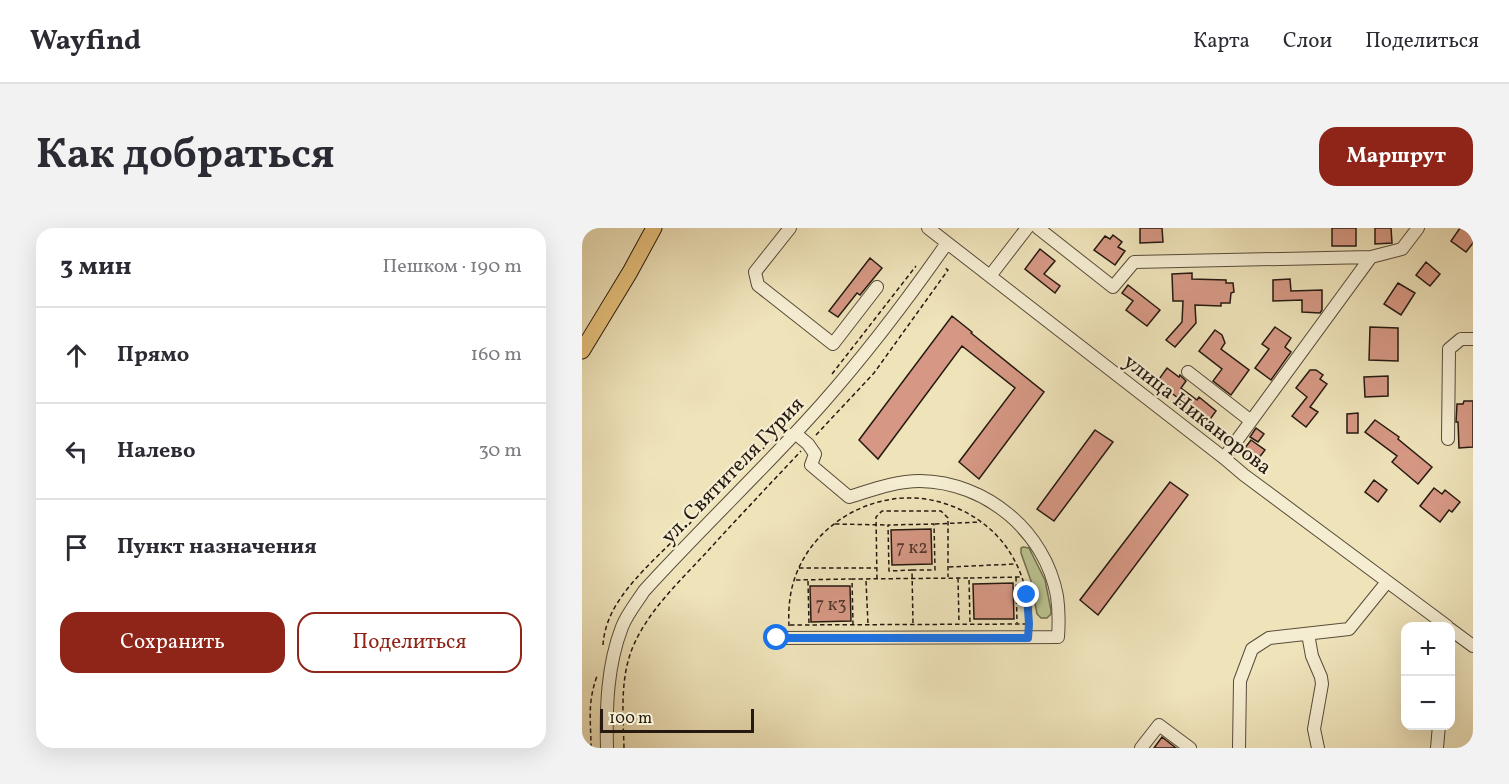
<!DOCTYPE html>
<html lang="ru">
<head>
<meta charset="utf-8">
<style>
	body { margin:0; font-family:Vollkorn,serif; background:#f2f2f3; color:#2b2b33 }
	.controls { position:absolute; right:18px; bottom:18px; display:grid; overflow:hidden; border-radius:12px; box-shadow:0 6px 24px #0002 }
	.controls button { width:54px; height:54px; display:grid; place-items:center; padding:0; border:0; border-bottom:2px solid #e1e1e2; background:#fff; color:#2b2b33; font:30px sans-serif }
	.scale { position:absolute; left:18px; bottom:15px; width:154px; box-sizing:border-box; padding-left:6px; border:3px solid #251910; border-top:0; font-size:16px; line-height:21px; white-space:nowrap; color:#251910; -webkit-text-stroke:4px #f5edd2; paint-order:stroke }
	.stop { position:absolute; width:18px; height:18px; margin:-14px; border:4px solid #1a73e8; border-radius:50%; background:#fff }
	.stop.end { background:#1a73e8; border-color:#fff; box-shadow:0 2px 6px #0008 }
	.list { margin:0; padding:0; list-style:none }
	h2 { display:flex; justify-content:space-between; align-items:center; height:78px; margin:0; padding:0 24px; font-size:26px }
	h2 small { font-size:20px; font-weight:400; color:#7c7c81 }
	.list li { display:grid; grid-template-columns:39px 1fr auto; gap:18px; align-items:center; box-sizing:border-box; height:96px; padding:0 24px; border-top:2px solid #e1e1e2 }
	.list b { display:block; font-size:22px; white-space:nowrap }
	.list em { font-size:20px; font-style:normal; color:#7c7c81 }
	.actions { display:flex; gap:12px; padding:18px 24px }
	.actions a { flex:1; padding:14px 0; border:2px solid #8f2418; border-radius:18px; text-align:center; font-size:21px; color:#8f2418 }
	.actions .main { background:#8f2418; color:#fff }
	.icon { flex:none; width:33px; height:33px; fill:none; stroke:currentColor; stroke-width:2; stroke-linecap:round; stroke-linejoin:round }
	.map { position:relative; flex:none; width:891px; height:520px; overflow:hidden; border-radius:18px }
	header { display:flex; align-items:center; gap:36px; box-sizing:border-box; height:84px; padding:0 30px; background:#fff; border-bottom:2px solid #e1e1e2 }
	header strong { font-size:28px }
	nav { display:flex; gap:33px; margin-inline-start:auto; font-size:21px }
	.intro { display:flex; align-items:center; justify-content:space-between; box-sizing:border-box; height:144px; padding:0 36px }
	h1 { margin:0; font-size:42px }
	.button { padding:15px 27px; border-radius:18px; background:#8f2418; color:#fff; font-size:21px; font-weight:700 }
	main { display:flex; gap:36px; padding:0 36px }
	aside { flex:1; background:#fff; border-radius:18px; box-shadow:0 6px 24px #0002 }
	.map>svg:first-child { display:block }
	.green { fill:#bac38f; stroke:#706e50; stroke-width:1.5 }
	.building { fill:#d69884; stroke:#251910; stroke-width:1.5 }
	.lines { fill:none; stroke-linecap:round; stroke-linejoin:round }
	.minor-casing { stroke:#584c3a; stroke-width:14 }
	.major-casing { stroke:#251910; stroke-width:17 }
	.path { stroke:#251910; stroke-width:1.5; stroke-dasharray:4.5 3; stroke-linecap:butt }
	.minor { stroke:#f5edd2; stroke-width:12 }
	.major { stroke:#e8c27d; stroke-width:15 }
	.route { stroke:#1a73e8; stroke-width:8 }
	.labels { text-anchor:middle; stroke-width:4.5; stroke-linejoin:round; paint-order:stroke }
	.number-label { font-size:18px; fill:#51392d }
	.street-label { font-size:21px; fill:#251910; stroke:#f5edd2 }
</style>
</head>
<body>
<header>
<strong>Wayfind</strong>
<nav><a>Карта</a><a>Слои</a><a>Поделиться</a></nav>
</header>
<div class="intro"><h1>Как добраться</h1><a class="button">Маршрут</a></div>
<main>
<aside>
<h2>3 мин<small>Пешком · 190 m</small></h2>
<ul class="list">
<li><svg class="icon" aria-label="ahead" viewBox="0 0 24 24"><path d="M12 20V5M6 11l6-6 6 6"/></svg><div><b>Прямо</b></div><em>160 m</em></li>
<li><svg class="icon" aria-label="left" viewBox="0 0 24 24"><path d="M17 20v-9H6M10 6l-5 5 5 5"/></svg><div><b>Налево</b></div><em>30 m</em></li>
<li><svg class="icon" aria-label="arrive" viewBox="0 0 24 24"><path d="M6 21V4h12l-3 4 3 4H6"/></svg><div><b>Пункт назначения</b></div></li>
</ul>
<div class="actions"><a class="main">Сохранить</a><a>Поделиться</a></div>
</aside>
<div class="map">
<svg width="891" height="520" viewBox="0 0 891 520">
	<rect width="100%" height="100%" fill="#efe3ba"/>
	<filter id="stains"><feTurbulence type="fractalNoise" baseFrequency=".00333" numOctaves="4"/><feColorMatrix values="0 0 0 0 .2 0 0 0 0 .09 0 0 0 0 .02 0 0 0 .5 -.17"/></filter>
	<radialGradient id="worn" r=".72"><stop offset=".6" stop-color="#630" stop-opacity="0"/><stop offset="1" stop-color="#630" stop-opacity=".3"/></radialGradient>
	<path class="green" d="M441,319l6,1 16,32 6,30v4l-4,4h-6l-4,-4 -6,-33 -10,-28v-5z"/>
	<path class="building" d="M558,0h22l1,14 -23,1z
		M750,0h24v18h-24z
		M793,0h16l1,15 -17,1z
		M878,0h13v15l-7,9 -15,-11z
		M531,7l9,7 -4,5 7,4 -10,14 -21,-15 11,-14 5,3z
		M458,21l15,12 -11,13 16,12 -5,7 -30,-24z
		M288,30l12,10 -22,27 -3,-2 -19,24 -9,-6z
		M844,34l14,12 -10,12 -14,-11z
		M610,45v6l34,1v3h7l1,9 -3,1 -1,10h-9v3l-26,-1 1,18 -21,24 -9,-7 16,-18 1,-21h-10l-1,-27z
		M708,51l1,12 31,-1v20l-2,3 -18,-1v-12l-29,1v-21z
		M816,55l17,10 -14,22 -17,-11z
		M546,57l32,25 -13,16 -21,-16 7,-9 -11,-8z
		M370,88l20,16 -1,1 73,59 -65,87 -20,-17 56,-74 -53,-42 -84,113 -19,-19z
		M693,99l16,11 -6,9 6,5 -20,28 -16,-12 14,-19 -7,-5z
		M788,99l28,1v33l-29,-1z
		M633,102l7,5 3,8 -4,6 28,21 -18,25 -18,-14 9,-12 -23,-18z
		M585,140l12,9 1,-2 6,6 -5,7 16,12 2,-3 17,14 -10,14 -27,-21 3,-3 -25,-19z
		M728,142h6l7,5 -3,4 7,5 -17,23 8,5 -12,15 -14,-11 15,-19 -11,-9z
		M806,148v20l-23,1 -1,-20z
		M882,173h9v46l-14,1 -1,-26h-2l1,-18h6z
		M776,185v20h-11v-19z
		M793,192l24,17 -1,2 34,28 -14,17 -26,-22 5,-6 -32,-24z
		M674,200l8,6 -6,8 -8,-5z
		M513,202l18,12 -59,79 -17,-12z
		M669,212l14,10 -10,13 -14,-10z
		M792,252l13,10 -9,12 -13,-10z
		M588,254l18,13 -90,120 -18,-15z
		M852,260l8,6 3,-4 15,12 -8,10 -3,-2 -9,12 -20,-16z
		M349,301l1,35 -40,1 -1,-35z
		M431,355l1,36h-40l-1,-35z
		M228,358h40l1,35 -40,1z
		M580,509l14,11h-22z"/>
	<g class="lines">
		<defs>
			<path id="minor" d="M208,0l-35,44 3,13 75,59 44,-57
				M346,0l296,230 20,17 203,151
				M456,0l75,59 21,-25 237,-5
				M408,48l37,-48
				M606,144l63,49
				M866,211l1,-90 12,-10h12
				M642,230l147,-201 31,-8 16,-21
				M868,401l23,17
				M726,406l4,22 9,21 1,7 -8,45 4,19
				M195,410l281,-1c1,-14 1,-27 -1,-41 -12,-65 -71,-114 -137,-115 -25,0 -48,9 -71,16l-38,-32 4,-11 -7,-10 -13,-11
				M25,520c-1,-41 0,-82 15,-121 5,-13 15,-25 22,-36 57,-63 120,-122 177,-186 45,-51 87,-106 126,-162
				M559,520l18,-23 31,23
				M657,520l1,-67 12,-32 17,-11 80,-9 38,-47
				M855,520l2,-23"/>
			<path id="major" d="M0,123l48,-79 24,-44"/>
		</defs>
		<use href="#minor" class="minor-casing"/>
		<use href="#major" class="major-casing"/>
		<path class="path" d="M250,146l84,-108
			M234,207l58,-62 74,-103 -3,-2
			M253,296l52,1
			M353,296l46,-2
			M367,339l67,-3
			M217,340h77
			M330,342h23l-1,-46 -46,1 1,46 23,-1 1,54
			M434,349l1,46
			M376,350l1,45
			M388,350l51,-1
			M295,351l-1,-62 6,-6h59l7,7v59
			M214,352l55,-1
			M226,353l1,43
			M284,353l2,43
			M208,397l238,-1
			M271,397l-1,-46 117,-1 1,45
			M207,398c-1,-19 1,-37 8,-54 24,-58 93,-89 152,-67 23,8 44,23 58,43 16,23 23,50 22,78
			M21,417c1,-15 6,-29 15,-43 16,-25 40,-46 61,-67 31,-33 60,-66 94,-95
			M9,520c0,-28 -4,-44 6,-72
			M42,520c-1,-33 -4,-68 8,-99 15,-37 46,-66 72,-94 32,-35 64,-69 97,-104"/>
		<use href="#minor" class="minor"/>
		<use href="#major" class="major"/>
	</g>
	<g class="lines">
		<path class="route" d="M195,410h251l1,-14 -2,-29"/>
	</g>
	<g class="labels">
		<g class="number-label">
			<text x="330" y="325">7 к2</text>
			<text x="249" y="382">7 к3</text>
		</g>
		<g class="street-label">
			<text transform="translate(616 186) rotate(38)" y="7">улица Никанорова</text>
			<text transform="translate(150 242) rotate(-46)" y="7">ул. Святителя Гурия</text>
		</g>
	</g>
	<rect width="100%" height="100%" filter="url(#stains)"/>
	<rect width="100%" height="100%" fill="url(#worn)"/>
</svg>
<div class="controls">
<button>+</button>
<button>−</button>
</div>
<div class="scale">100 m</div>
<div class="stop" style="left:195px;top:410px"></div>
<div class="stop end" style="left:445px;top:367px"></div>
</div>
</main>
</body>
</html>
